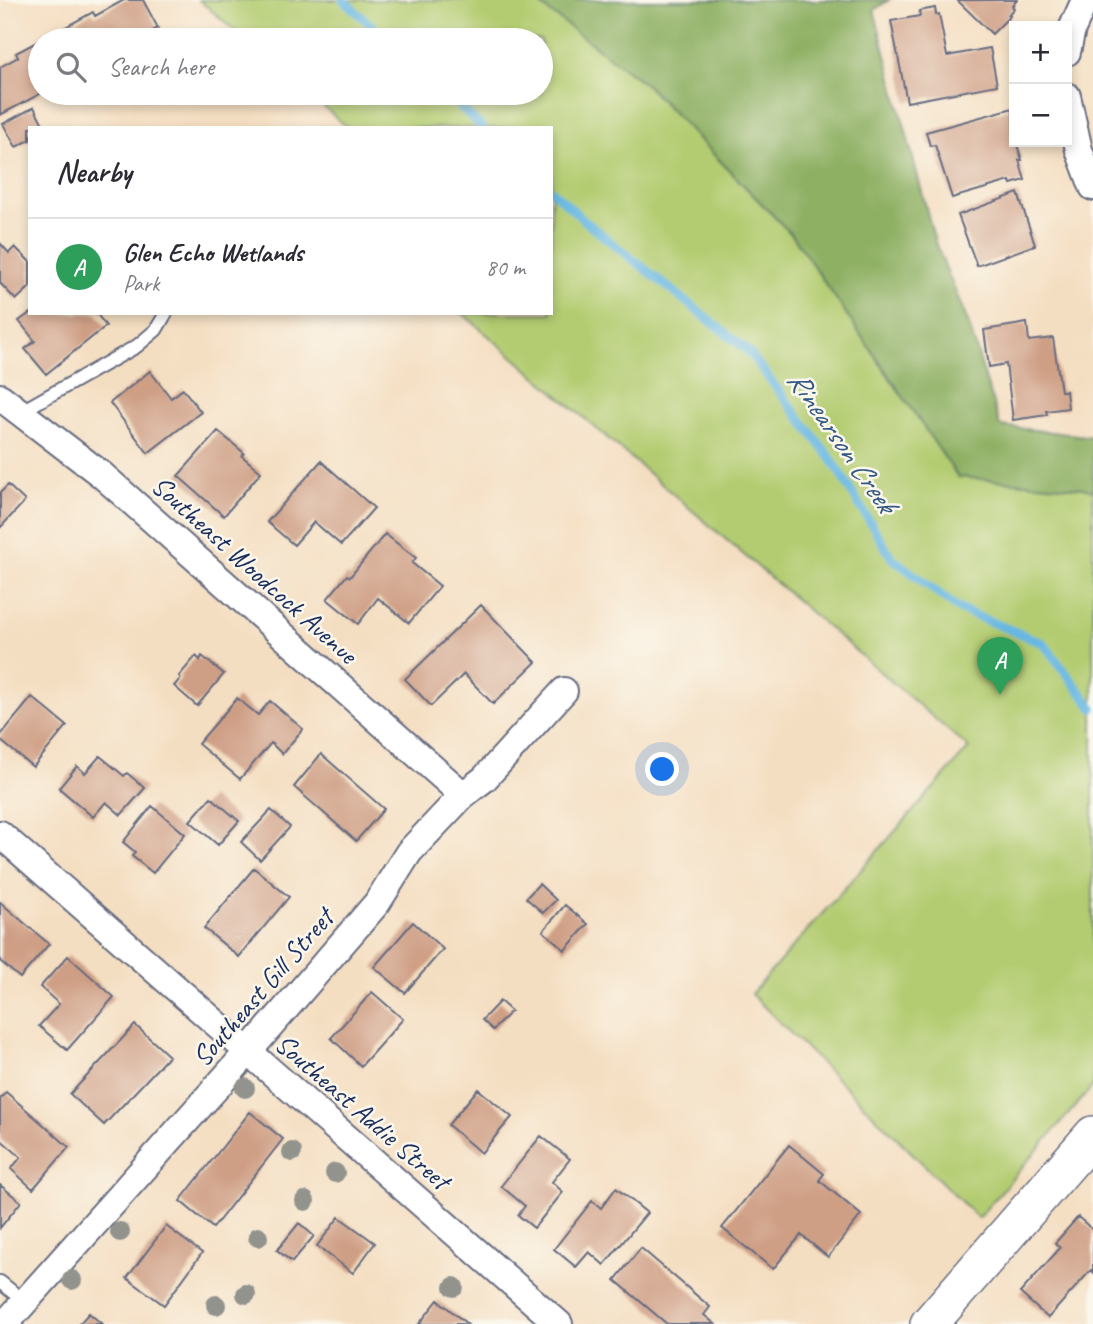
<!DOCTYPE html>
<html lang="en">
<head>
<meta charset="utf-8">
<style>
	body { margin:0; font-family:Caveat,sans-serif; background:#f7f7f7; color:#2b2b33 }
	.controls { position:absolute; right:21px; top:21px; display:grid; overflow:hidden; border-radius:0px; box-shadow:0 4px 10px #0003 }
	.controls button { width:63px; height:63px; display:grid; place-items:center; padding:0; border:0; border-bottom:2px solid #e1e1e2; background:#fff; color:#2b2b33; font:35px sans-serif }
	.you { position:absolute; left:663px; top:770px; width:24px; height:24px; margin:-18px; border:5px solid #fff; border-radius:50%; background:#1a73e8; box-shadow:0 0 0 10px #1a73e833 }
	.badge { display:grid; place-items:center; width:46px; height:46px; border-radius:50%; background:#db2777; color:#fff; font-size:23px; font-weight:700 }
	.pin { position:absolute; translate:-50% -58px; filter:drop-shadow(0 2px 4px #0008) }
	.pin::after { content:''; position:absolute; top:37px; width:24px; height:21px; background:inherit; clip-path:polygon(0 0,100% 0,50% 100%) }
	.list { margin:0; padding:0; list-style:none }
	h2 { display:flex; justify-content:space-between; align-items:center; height:91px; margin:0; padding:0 28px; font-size:30px }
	h2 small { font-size:23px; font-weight:400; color:#7c7c81 }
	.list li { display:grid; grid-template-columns:46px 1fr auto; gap:21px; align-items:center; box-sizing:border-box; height:98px; padding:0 28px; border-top:2px solid #e1e1e2 }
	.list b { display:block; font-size:26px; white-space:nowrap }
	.list p { margin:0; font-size:23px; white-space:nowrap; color:#7c7c81 }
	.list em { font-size:23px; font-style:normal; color:#7c7c81 }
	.icon { flex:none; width:38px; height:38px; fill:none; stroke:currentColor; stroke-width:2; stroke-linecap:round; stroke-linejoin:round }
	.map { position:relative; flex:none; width:1093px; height:1324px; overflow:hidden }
	.search { position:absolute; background:#fff; box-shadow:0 4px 10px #0003; left:28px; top:28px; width:525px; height:77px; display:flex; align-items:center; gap:18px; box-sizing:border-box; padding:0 24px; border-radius:38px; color:#7c7c81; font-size:26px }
	.panel { position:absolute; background:#fff; box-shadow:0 4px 10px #0003; left:28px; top:126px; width:525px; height:189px; border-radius:0px }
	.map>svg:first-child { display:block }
	.green { fill:#b3cc71; stroke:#677e68; stroke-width:2 }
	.forest { fill:#8eb063; stroke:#547060; stroke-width:2 }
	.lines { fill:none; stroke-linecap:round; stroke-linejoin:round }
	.stream { stroke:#67b8e2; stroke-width:9 }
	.building { fill:#cf9f85 }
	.lane-casing { stroke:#676c81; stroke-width:16 }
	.street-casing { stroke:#676c81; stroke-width:30 }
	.secondary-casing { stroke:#676c81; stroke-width:40 }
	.lane { stroke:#fff; stroke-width:12 }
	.street { stroke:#fff; stroke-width:26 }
	.secondary { stroke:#fff; stroke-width:37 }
	.tree { fill:#92938d }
	.labels { text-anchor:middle; stroke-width:5; stroke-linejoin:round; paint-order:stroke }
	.street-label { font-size:28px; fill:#1b2f5e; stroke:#fbf7ec }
	.water-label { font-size:30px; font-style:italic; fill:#325886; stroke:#fbf7ec }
</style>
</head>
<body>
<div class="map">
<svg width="1093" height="1324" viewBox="0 0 1093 1324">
	<rect width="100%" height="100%" fill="#fbf7ec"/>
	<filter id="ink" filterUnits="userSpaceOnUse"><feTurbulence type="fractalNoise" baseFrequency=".0143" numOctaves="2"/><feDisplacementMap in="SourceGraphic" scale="14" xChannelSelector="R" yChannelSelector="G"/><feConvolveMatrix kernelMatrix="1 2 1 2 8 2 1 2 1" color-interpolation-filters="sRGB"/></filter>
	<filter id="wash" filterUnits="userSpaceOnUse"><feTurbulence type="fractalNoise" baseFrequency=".00686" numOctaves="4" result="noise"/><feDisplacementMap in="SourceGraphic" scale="28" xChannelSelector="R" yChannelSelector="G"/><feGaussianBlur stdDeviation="1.57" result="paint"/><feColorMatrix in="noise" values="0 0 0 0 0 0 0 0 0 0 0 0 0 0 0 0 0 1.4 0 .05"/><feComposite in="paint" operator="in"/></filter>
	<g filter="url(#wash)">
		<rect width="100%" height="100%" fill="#f4dec1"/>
		<path class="green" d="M199,0h610l-160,88 144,148 165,241h135v609l-115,132 -227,-224 218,-246 -507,-435h89v-185h-203l-40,-35h233v-53h-295z"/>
		<path class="forest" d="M534,0h355l-15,10 61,232 33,80 32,104 93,11v54l-10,-3 -125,-11 -165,-241 -144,-149z"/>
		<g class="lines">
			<path class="stream" d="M343,0l45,40
				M445,93l38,35
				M551,190l36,33 160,127 83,107 62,101 67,51 84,34 50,65"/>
		</g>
		<g id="blocks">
			<path class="building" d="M124,0h19l15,28 -22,12h-71l-5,-10 33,-18 2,4z
				M957,0h60l-5,6 2,2 -6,7 2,1 -18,18z
				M935,8l1,7 3,-1 8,42 43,-8 7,37 -90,17 -16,-81 29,-5 -1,-5z
				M50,35l2,5h-12v54l-40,21v-48l18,-10 -2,-4z
				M34,107l11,21h-15v12l-14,7 -13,-23z
				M1013,108l1,34h2l6,18h-3l6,20 -14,4 -1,-3 -58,17 -17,-53 -5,1 -4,-14z
				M1018,193l17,52 -58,21 -19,-51z
				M0,243l9,10 6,-6 15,15v25l-14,13 -16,-17z
				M30,313h66l10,13 -60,48 -21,-25 10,-8 -16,-20z
				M1027,323l2,18 24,-3 8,53h5l2,17 -22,3 1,4 -34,5 -7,-56 -17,3 -5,-37z
				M150,371l21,27 12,-9 18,23 -53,41 -38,-50z
				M218,431l26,22 -2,3 19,16 -37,44 -46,-40z
				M321,461l53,47 -33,37 -27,-23 -20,23 -27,-23z
				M8,485l17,16 -25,27v-35z
				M385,534l31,24 -4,5 28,23 -31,37 -31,-25 -20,26 -31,-25 20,-24 3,2z
				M481,605l55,57 -43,42 -29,-30 -33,32 -26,-27z
				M196,656l4,4 2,-4 22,18 -27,32 -23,-20 7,-8 -2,-2z
				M32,697l35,29 -34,41 -33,-27v-4z
				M237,698l21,17 12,-14 33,28 -21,25 -11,-11 -31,36 -42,-35z
				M321,754l63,55 -28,32 -62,-54z
				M100,756l24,20 3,-3 18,15 -24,27 -15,-13 -13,15 -34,-29 18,-22 8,7z
				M211,797l28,24 -21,24 -28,-24z
				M152,806l33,28 -32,39 -21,-17 3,-4 -12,-10z
				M271,810l19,17 -30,33 -19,-18z
				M254,868l35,29 -50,60 -35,-29z
				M539,884l17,16 -13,13 -17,-15z
				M0,902l49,42 -29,34 -20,-17z
				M565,905l23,19 -23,26 -22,-19z
				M413,922l30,27 -38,44 -31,-26z
				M68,956l46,41 -47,53 -28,-24 20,-22 -19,-17z
				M372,992l31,27 -42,47 -30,-28z
				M500,1001l11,10 -18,19 -11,-10z
				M135,1025l34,31 -65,69 -34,-31z
				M478,1089l34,28 -31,36 -33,-28z
				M6,1092l63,55 -36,42 -22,-20 10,-12 -21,-18v-40z
				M250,1112l33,27 -70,89 -33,-27z
				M541,1136l29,23 -18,23 11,10 -29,36 -16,-13 7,-9 -24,-20z
				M789,1145l35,29 -5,6 42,35 -33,42 -27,-22 -28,34 -51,-41z
				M0,1185l21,17 -21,26z
				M616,1188l31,25 -43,52 -15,-13 -13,15 -22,-18 38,-48 9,7z
				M339,1217l36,26 -22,30 -36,-27z
				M1078,1217l15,13v42l-2,-2 -43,48 -28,-25 40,-45 -5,-5z
				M299,1223l15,13 -22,26 -15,-12z
				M166,1226l36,27 -38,52 -37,-27z
				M641,1248l69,59 -6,8 11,9h-48l-52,-44z
				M438,1300l29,24h-48z
				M89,1313l13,11h-23z"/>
		</g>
	</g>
	<g filter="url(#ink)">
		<use href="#blocks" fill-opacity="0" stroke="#676c81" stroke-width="2"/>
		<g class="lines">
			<defs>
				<path id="lane" d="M20,412l117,-66 19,-16 10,-17
					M0,1282l25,20"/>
				<path id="street" d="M1067,52l5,-23 13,-29
					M1067,96l12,54 14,37
					M0,397l102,78 361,320
					M0,834l559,490
					M5,1324l243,-272 129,-149 32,-51 54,-57 21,-16 80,-88"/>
				<path id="secondary" d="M929,1324l164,-189"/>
			</defs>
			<use href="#lane" class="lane-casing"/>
			<use href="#street" class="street-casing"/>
			<use href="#secondary" class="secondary-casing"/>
			<use href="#lane" class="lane"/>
			<use href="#street" class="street"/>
			<use href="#secondary" class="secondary"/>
		</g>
		<g class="tree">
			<circle cx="245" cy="1088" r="10"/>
			<circle cx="292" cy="1152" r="10"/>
			<circle cx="335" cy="1173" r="10"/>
			<circle cx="305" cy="1201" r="10"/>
			<circle cx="120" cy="1232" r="10"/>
			<circle cx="258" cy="1237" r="10"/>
			<circle cx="72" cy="1280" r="10"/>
			<circle cx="454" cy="1287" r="10"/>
			<circle cx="246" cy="1294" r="10"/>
			<circle cx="216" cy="1305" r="10"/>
		</g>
	</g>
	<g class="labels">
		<g class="street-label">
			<text transform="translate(255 569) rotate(42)" y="10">Southeast Woodcock Avenue</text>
			<text transform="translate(262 987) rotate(-49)" y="10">Southeast Gill Street</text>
			<text transform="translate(363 1111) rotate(41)" y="10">Southeast Addie Street</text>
		</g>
		<g class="water-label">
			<text transform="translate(842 441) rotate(55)" y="10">Rinearson Creek</text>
		</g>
	</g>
</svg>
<div class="controls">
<button>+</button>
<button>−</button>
</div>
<div class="you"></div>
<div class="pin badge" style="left:1000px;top:695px;background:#2e9e5b">A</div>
<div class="search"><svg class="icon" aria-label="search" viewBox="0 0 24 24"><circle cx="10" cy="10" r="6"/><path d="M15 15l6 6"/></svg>Search here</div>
<section class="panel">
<h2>Nearby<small></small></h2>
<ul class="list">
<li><span class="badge" style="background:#2e9e5b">A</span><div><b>Glen Echo Wetlands</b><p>Park</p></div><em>80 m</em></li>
</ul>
</section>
</div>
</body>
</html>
